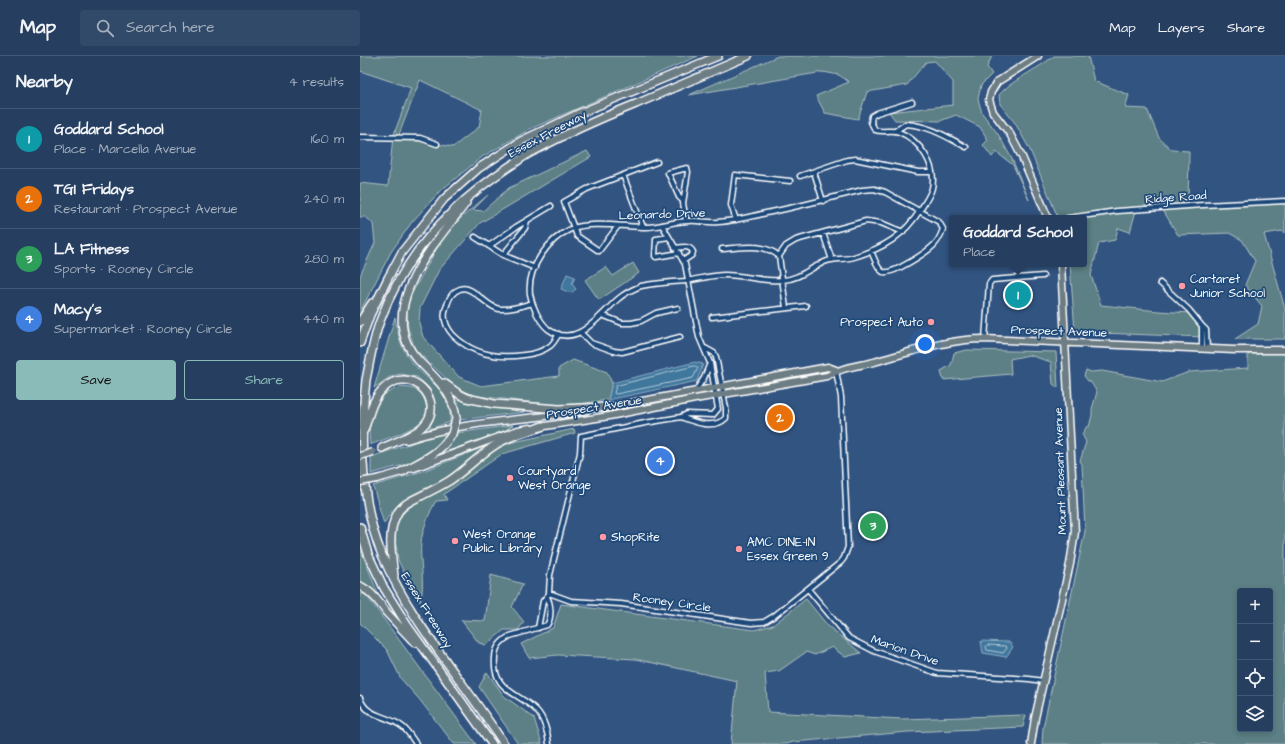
<!DOCTYPE html>
<html lang="en">
<head>
<meta charset="utf-8">
<style>
	body { margin:0; font-family:"Architects Daughter",sans-serif; background:#324a6a; color:#f1f3f6 }
	.controls { position:absolute; right:12px; bottom:12px; display:grid; overflow:hidden; border-radius:4px; box-shadow:0 2px 6px #0003 }
	.controls button { width:36px; height:36px; display:grid; place-items:center; padding:0; border:0; border-bottom:1px solid #425876; background:#263f61; color:#f1f3f6; font:20px sans-serif }
	.you { position:absolute; left:565px; top:288px; width:14px; height:14px; margin:-10px; border:3px solid #fff; border-radius:50%; background:#1a73e8; box-shadow:0 0 0 6px #1a73e833 }
	.badge { display:grid; place-items:center; width:26px; height:26px; border-radius:50%; background:#8bbbb9; color:#fff; font-size:13px; font-weight:700 }
	.pin { position:absolute; translate:-50% -50%; border:2px solid #fff; box-shadow:0 1px 4px #0006 }
	.popup { position:absolute; left:589px; top:159px; width:138px; height:52px; box-sizing:border-box; display:grid; place-content:center; border-radius:4px; background:#263f61; filter:drop-shadow(0 1px 3px #0005); font-size:13px; white-space:nowrap; color:#a4afbd }
	.popup b { font-size:15px; color:#f1f3f6 }
	.popup::after { content:''; position:absolute; left:50%; top:100%; margin-left:-8px; border:8px solid transparent; border-top-color:#263f61 }
	.list { margin:0; padding:0; list-style:none }
	h2 { display:flex; justify-content:space-between; align-items:center; height:52px; margin:0; padding:0 16px; font-size:17px }
	h2 small { font-size:13px; font-weight:400; color:#a4afbd }
	.list li { display:grid; grid-template-columns:26px 1fr auto; gap:12px; align-items:center; box-sizing:border-box; height:60px; padding:0 16px; border-top:1px solid #425876 }
	.list b { display:block; font-size:15px; white-space:nowrap }
	.list p { margin:0; font-size:13px; white-space:nowrap; color:#a4afbd }
	.list em { font-size:13px; font-style:normal; color:#a4afbd }
	.actions { display:flex; gap:8px; padding:12px 16px }
	.actions a { flex:1; padding:9px 0; border:1px solid #8bbbb9; border-radius:4px; text-align:center; font-size:14px; color:#8bbbb9 }
	.actions .main { background:#8bbbb9; color:#111 }
	.icon { flex:none; width:22px; height:22px; fill:none; stroke:currentColor; stroke-width:2; stroke-linecap:round; stroke-linejoin:round }
	.map { position:relative; flex:none; width:925px; height:688px; overflow:hidden }
	header { display:flex; align-items:center; gap:24px; box-sizing:border-box; height:56px; padding:0 20px; background:#263f61; border-bottom:1px solid #425876 }
	header strong { font-size:19px }
	nav { display:flex; gap:22px; margin-inline-start:auto; font-size:14px }
	.search { width:280px; height:36px; background:#324a6a; display:flex; align-items:center; gap:10px; box-sizing:border-box; padding:0 14px; border-radius:4px; color:#a4afbd; font-size:15px }
	main { display:flex }
	aside { flex:1; background:#263f61 }
	.map>svg:first-child { display:block }
	.green { fill:#5c8085; stroke:#aec0c2; fill-rule:evenodd }
	.water { fill:#40779d; stroke:#8cadc4 }
	.lines { fill:none; stroke-linecap:round; stroke-linejoin:round }
	.shore { stroke:#b3c9d8; stroke-width:1 }
	.street-casing { stroke:#fff; stroke-width:7 }
	.primary-casing { stroke:#fff; stroke-width:9 }
	.highway-casing { stroke:#fff; stroke-width:10 }
	.street { stroke:#1f4a7a; stroke-width:4 }
	.primary { stroke:#6d7d84; stroke-width:6 }
	.highway { stroke:#6d7d84; stroke-width:7 }
	.primary-bridge-casing { stroke:#fff; stroke-width:9; stroke-linecap:butt }
	.highway-bridge-casing { stroke:#fff; stroke-width:10; stroke-linecap:butt }
	.primary-bridge { stroke:#6d7d84; stroke-width:6 }
	.highway-bridge { stroke:#6d7d84; stroke-width:7 }
	.poi-dot { fill:#ff9aa2; stroke:#1f4a7a; stroke-width:1.5 }
	.labels { text-anchor:middle; stroke-width:3.5; stroke-linejoin:round; paint-order:stroke }
	.street-label { font-size:12px; fill:#fff; stroke:#1f4a7a }
	.poi-label { font-size:12px; fill:#fff; stroke:#1f4a7a; text-anchor:start }
</style>
</head>
<body>
<header>
<strong>Map</strong>
<div class="search"><svg class="icon" aria-label="search" viewBox="0 0 24 24"><circle cx="10" cy="10" r="6"/><path d="M15 15l6 6"/></svg>Search here</div>
<nav><a>Map</a><a>Layers</a><a>Share</a></nav>
</header>
<main>
<aside>
<h2>Nearby<small>4 results</small></h2>
<ul class="list">
<li><span class="badge" style="background:#0f9aa8">1</span><div><b>Goddard School</b><p>Place · Marcella Avenue</p></div><em>160 m</em></li>
<li><span class="badge" style="background:#e8710a">2</span><div><b>TGI Fridays</b><p>Restaurant · Prospect Avenue</p></div><em>240 m</em></li>
<li><span class="badge" style="background:#2e9e5b">3</span><div><b>LA Fitness</b><p>Sports · Rooney Circle</p></div><em>280 m</em></li>
<li><span class="badge" style="background:#3f7fe0">4</span><div><b>Macy's</b><p>Supermarket · Rooney Circle</p></div><em>440 m</em></li>
</ul>
<div class="actions"><a class="main">Save</a><a>Share</a></div>
</aside>
<div class="map">
<svg width="925" height="688" viewBox="0 0 925 688">
	<rect width="100%" height="100%" fill="#325481"/>
	<filter id="ink" filterUnits="userSpaceOnUse"><feTurbulence type="fractalNoise" baseFrequency=".025" numOctaves="2"/><feDisplacementMap in="SourceGraphic" scale="8" xChannelSelector="R" yChannelSelector="G"/><feConvolveMatrix kernelMatrix="1 2 1 2 8 2 1 2 1" color-interpolation-filters="sRGB"/></filter>
	<g filter="url(#ink)">
		<path class="green" d="M0,0h338l-168,73 -48,28 -42,34 -28,31 -21,30 -28,54 -3,10v-40l15,-33 -2,-19 -7,-7h-6v-34l28,3 5,-49 18,-49 -51,-17zM60,24l62,30 -3,17 -26,20 -55,-10z
			M418,0h214l-5,11 5,7 -11,11 -3,14 4,14 16,21 14,25 17,41 -16,-35 -17,-13 -4,5 -9,-12 5,-5 -8,-13 -24,-12 -16,6 -45,-1 -6,-8 64,-7v-23l-18,-21 -9,1 -19,23 -40,7 -9,27 -33,-6 -9,-17 33,-14 -10,-7 -16,-3 -134,23z
			M694,0h34l6,25 35,14 -4,13 22,1 12,29 13,12 17,1 -1,55 97,-6v33l-3,-2 -18,3 21,75v30h-50l23,-15 4,-18 -17,-21 10,-24 -13,-21 -13,-7 -51,2 -17,-28h-24l-7,25 -12,-4 -3,12 -16,3 -8,32 10,30 57,6 33,2 12,13 1,11 -129,-5 -5,-68h14v-46h-26l-28,-68 -15,-27 -15,-19 -1,-9c10,-13 40,-27 55,-39z
			M227,95l4,6 -111,66 -41,47 -19,38 -1,15 4,14 36,40 22,9 78,-10v-8l14,-8 34,12 5,11 -4,17 -45,6 -86,-10 -19,-6 -43,-41 -7,-21 -2,-22 4,-9 33,-60 20,-21 25,-21 -15,15 10,1 26,-23z
			M273,207l6,10 -40,27 -14,-20 21,-13 7,9z
			M35,261c2,14 5,28 13,40 11,18 39,31 42,53 0,4 0,8 0,12l-21,7 6,-15 -1,-12 -4,-13 -13,-12 -16,-3 -10,2 -17,12z
			M607,294l89,2 2,36 -5,-4 -2,-22 -22,-7 -19,4 1,15 -68,6 -2,-9 10,-6 3,-12z
			M925,297v391h-243l1,-16 42,-197 -3,-67 -2,-3 6,-19 -4,-8 5,-8 2,1 3,-12v-6l5,-17 -7,-11h-2l-4,-5 2,-6 5,2 11,-1 60,11 27,-10 59,-4v-14zM880,535h30v138h-30z
			M39,331l12,1 10,4c3,7 8,17 5,24 -5,12 -44,24 -56,29l-1,-15 4,-19 12,-17z
			M97,342l24,7 44,7 -66,8v-14z
			M153,369l-11,8 -60,20 15,-20z
			M214,373l1,4 -73,21 -58,40 3,6 -11,1c-6,9 -14,31 -15,41 -2,20 5,41 -1,60l-6,-8 -16,-34 -4,-35 11,-18 50,-27 46,-34 8,-3z
			M86,377l-10,14 -26,16 -39,11v-17l67,-23z
			M126,390c-11,10 -23,23 -36,30 -28,17 -49,16 -66,48l-11,-38 53,-16z
			M0,492l21,53 -21,-18z
			M131,519l32,9 -11,23 12,15 -6,8h-14l-18,15 -7,-2 -18,-23 24,1z
			M0,537l6,2 110,149h-22l-35,-45 -18,-20 -14,-29 -27,-27z
			M446,543l22,27 33,27 -16,4 -13,-10 -17,8 -9,-3 -27,19 -14,2 3,39 134,7 124,-4 -3,12 -115,5 -115,10 -6,2h-22l-1,-1v1h-33l6,-63 -102,-22 -77,-4 -29,3 -8,-14 32,-16 8,-24 193,26 19,-5z
			M127,616l17,24 30,22 8,26h-24l-39,-57z"/>
		<path class="water" d="M207,218l8,3 -3,7 4,5 -5,4 -10,-4z
			M335,306l8,2 -6,17 -89,19 4,-17z
			M621,585l28,1 4,5 -7,10 -23,-4z"/>
		<g class="lines">
			<path class="shore" d="M335,310l3,2 -5,10 -77,16 -2,-1 2,-7z
				M628,589l17,1 2,2 -4,5 -16,-3 -1,-3z"/>
			<defs>
				<path id="street" d="M535,75l11,-7c24,2 39,12 60,23
					M0,81l60,1 17,6
					M454,116l9,29
					M263,119l20,52
					M440,120l47,-16 8,-1 63,13h14
					M323,145l-4,-4 -11,-24 19,-5 1,4 -5,31 3,18
					M708,162l49,-7 86,-6 82,-4
					M376,164l-5,-15 4,-30 55,6
					M302,169l23,39 14,73 11,26 8,46 -5,6 -26,-1 -6,3 -36,6 -64,13 -1,17 -30,122 -1,18 22,8 50,3 130,19 13,-1 10,-6 67,-54 3,-4 4,-11 -7,-150 -5,-26
					M258,170l-19,25 -22,-15 -13,-34 23,-13 70,-27
					M463,177l9,27
					M115,181l28,18 32,13
					M309,181l-13,2 -1,17 1,1 23,-4
					M129,190l27,-19 35,-21
					M315,192c7,-1 15,-3 18,4l-1,3 -9,6
					M362,193c19,-1 41,-7 57,7l7,52
					M511,195c3,6 6,18 12,21 10,3 44,-20 51,-27 5,-5 7,-10 9,-16l-4,-7 -54,-30 -11,-3 -12,1c-32,8 -64,17 -96,23 -16,4 -32,8 -48,9 -10,1 -20,-2 -30,-1 -14,0 -27,6 -42,6 -21,0 -56,-6 -75,2 -23,10 -44,39 -41,65 2,12 9,27 18,35 28,21 51,-13 70,-30 7,-6 15,-10 23,-13 15,-3 30,-4 45,-5 13,-2 26,-6 39,-6 20,0 38,7 58,5 17,-1 28,-13 44,-19 8,-3 18,-1 27,-4 30,-9 50,-21 67,-48 4,-7 9,-13 11,-21 5,-22 -12,-48 -33,-56 -8,-3 -16,1 -24,-2l-4,-8 1,-6 5,-3 35,-11
					M143,199l22,-27 2,-7
					M419,200l7,-10 10,-6 70,-19 15,2 22,9
					M800,227l29,27 13,16
					M172,247c-10,3 -21,7 -33,6 -13,-2 -27,-25 -39,-20 -7,2 -11,9 -13,16 -5,11 -2,21 6,30 19,19 45,24 71,20 9,-1 18,-3 26,-9 4,-3 6,-8 9,-12
					M242,259l20,8h9l10,-2 15,-8 22,-5
					M352,261l94,-11
					M220,276l11,11 23,8 8,1 58,-15
					M625,283l4,-55 3,-4 51,-4
					M842,292v-22l4,4 1,19
					M336,334l8,-12 6,-15
					M321,361c13,5 33,13 45,1v-10l-10,-51 -2,-4 -9,-5
					M448,533l41,49 25,13 63,22 92,6 14,2
					M187,541c4,7 5,21 0,28l-37,11c-9,5 -15,11 -15,22 -3,33 23,34 41,52 8,8 12,23 13,34
					M178,572l5,-27 5,-6
					M0,642c6,19 26,17 40,27 7,4 12,13 16,19"/>
				<path id="primary" d="M678,0l-41,26 -6,10 -2,8 4,12 17,22 12,23 26,61
					M244,352l224,-41 8,3
					M179,371l70,-11 86,-17 132,-23c15,-9 31,-10 47,-14 37,-10 73,-23 111,-23l250,11h50
					M47,384c58,-20 120,-19 180,-30
					M54,412l104,-38 12,-2
					M17,423l28,-8
					M671,688l4,-26 35,-154 5,-32 -14,-268"/>
				<path id="highway" d="M0,266l12,-19
					M0,287l10,-28 18,-37 14,-26 42,-53 35,-31 42,-27 59,-28 138,-57
					M84,327l15,11 8,4 27,6 65,5 48,-2
					M96,363c-3,-28 -19,-39 -37,-58 -47,-50 16,-118 47,-158
					M4,374c5,-14 8,-31 19,-41 27,-27 65,13 40,37 -9,10 -29,16 -41,22
					M41,416c19,-10 40,-19 51,-38
					M0,471l8,27 16,34 23,37 85,119
					M34,520c-2,-19 -7,-42 2,-60 4,-10 14,-15 23,-19 10,-5 20,-10 30,-16 17,-11 31,-27 48,-37 14,-9 31,-12 46,-18
					M0,530c12,6 19,16 27,27 9,10 19,20 28,30
					M144,688c-40,-63 -92,-119 -122,-189 -22,-52 -22,-119 -16,-175 4,-19 7,-40 14,-59 24,-66 72,-117 130,-155 8,-5 15,-11 24,-15 33,-18 67,-33 102,-47 37,-16 75,-32 112,-48"/>
			</defs>
			<use href="#street" class="street-casing"/>
			<use href="#primary" class="primary-casing"/>
			<use href="#highway" class="highway-casing"/>
			<use href="#street" class="street"/>
			<use href="#primary" class="primary"/>
			<use href="#highway" class="highway"/>
			<defs>
				<path id="primary-bridge" d="M0,400l13,-4
					M0,426l17,-3"/>
				<path id="highway-bridge" d="M92,378l4,-15"/>
			</defs>
			<use href="#primary-bridge" class="primary-bridge-casing"/>
			<use href="#highway-bridge" class="highway-bridge-casing"/>
			<use href="#primary-bridge" class="primary-bridge"/>
			<use href="#highway-bridge" class="highway-bridge"/>
		</g>
	</g>
	<g class="poi-dot">
		<circle cx="822" cy="230" r="4"/>
		<circle cx="571" cy="266" r="4"/>
		<circle cx="150" cy="422" r="4"/>
		<circle cx="243" cy="481" r="4"/>
		<circle cx="95" cy="485" r="4"/>
		<circle cx="379" cy="493" r="4"/>
	</g>
	<g class="labels">
		<g class="street-label">
			<text transform="translate(187 78) rotate(-28)" y="4">Essex Freeway</text>
			<text transform="translate(816 141) rotate(-4)" y="4">Ridge Road</text>
			<text transform="translate(302 158) rotate(-2)" y="4">Leonardo Drive</text>
			<text transform="translate(699 275) rotate(2)" y="4">Prospect Avenue</text>
			<text transform="translate(234 351) rotate(-9)" y="4">Prospect Avenue</text>
			<text transform="translate(700 415) rotate(-92)" y="4">Mount Pleasant Avenue</text>
			<text transform="translate(312 546) rotate(8)" y="4">Rooney Circle</text>
			<text transform="translate(67 554) rotate(58)" y="4">Essex Freeway</text>
			<text transform="translate(545 594) rotate(19)" y="4">Marion Drive</text>
		</g>
		<g class="poi-label">
			<text x="830" y="227">Cartaret<tspan x="830" dy="14">Junior School</tspan></text>
			<text x="563" y="270" text-anchor="end">Prospect Auto</text>
			<text x="158" y="419">Courtyard<tspan x="158" dy="14">West Orange</tspan></text>
			<text x="103" y="482">West Orange<tspan x="103" dy="14">Public Library</tspan></text>
			<text x="251" y="485">ShopRite</text>
			<text x="387" y="490">AMC DINE-IN<tspan x="387" dy="14">Essex Green 9</tspan></text>
		</g>
	</g>
</svg>
<div class="controls">
<button>+</button>
<button>−</button>
<button><svg class="icon" aria-label="locate" viewBox="0 0 24 24"><circle cx="12" cy="12" r="6"/><path d="M12 2v4M12 18v4M2 12h4M18 12h4"/></svg></button>
<button><svg class="icon" aria-label="layers" viewBox="0 0 24 24"><path d="M12 4l9 5-9 5-9-5zM3 14l9 5 9-5"/></svg></button>
</div>
<div class="you"></div>
<div class="pin badge" style="left:658px;top:239px;background:#0f9aa8">1</div>
<div class="popup"><b>Goddard School</b>Place</div>
<div class="pin badge" style="left:420px;top:362px;background:#e8710a">2</div>
<div class="pin badge" style="left:513px;top:470px;background:#2e9e5b">3</div>
<div class="pin badge" style="left:300px;top:405px;background:#3f7fe0">4</div>
</div>
</main>
</body>
</html>
